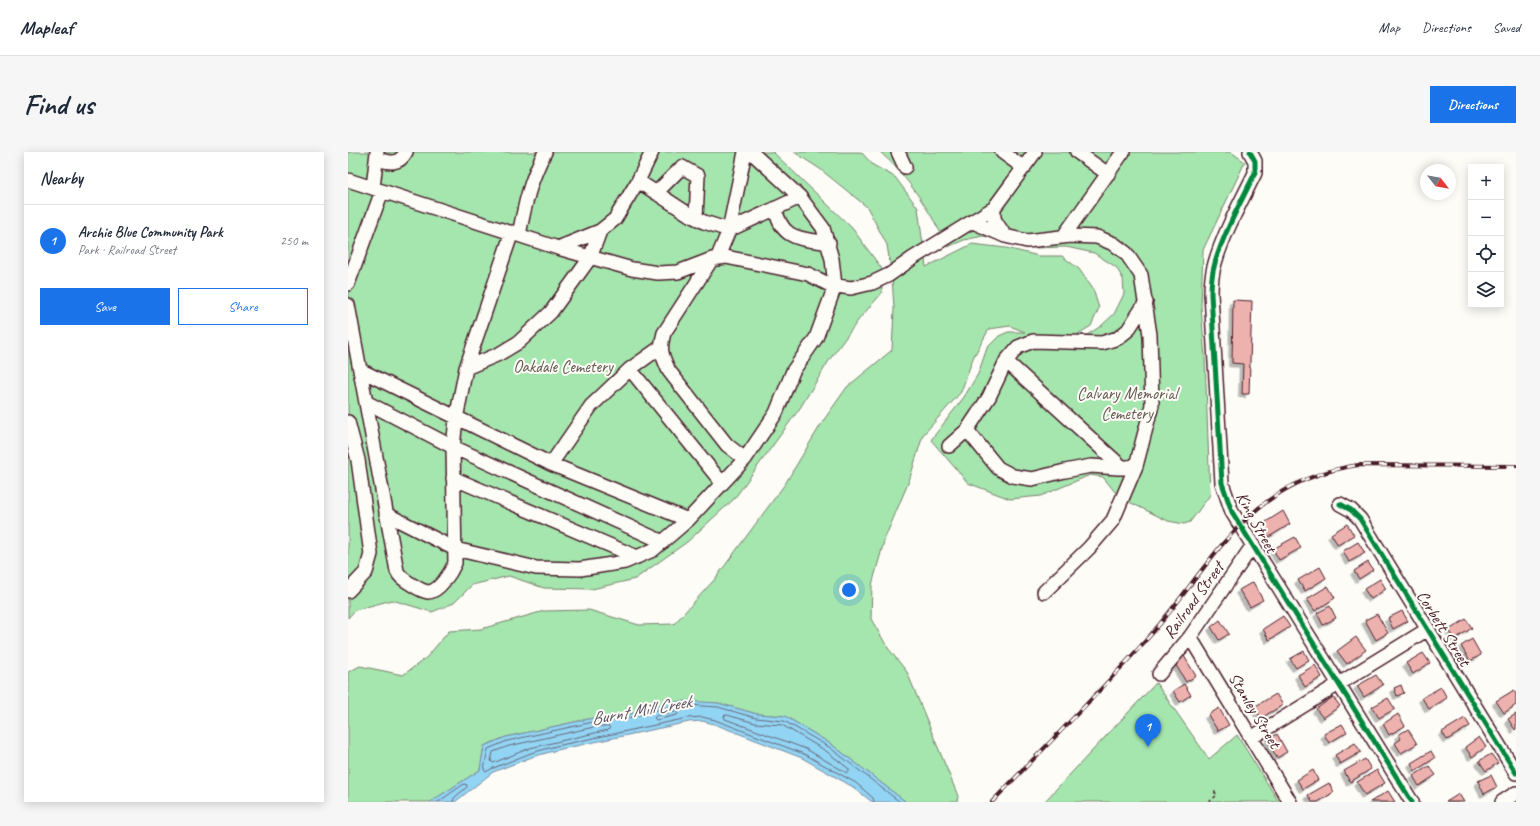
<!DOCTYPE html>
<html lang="en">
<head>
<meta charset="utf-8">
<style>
	body { margin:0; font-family:Caveat,sans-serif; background:#f6f6f7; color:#1f2937 }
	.controls { position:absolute; right:12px; top:12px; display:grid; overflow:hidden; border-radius:0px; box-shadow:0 2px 10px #0003 }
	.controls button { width:36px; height:36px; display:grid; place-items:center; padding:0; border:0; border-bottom:1px solid #e0e1e3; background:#fff; color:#1f2937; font:20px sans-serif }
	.compass { position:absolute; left:1072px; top:12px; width:36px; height:36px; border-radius:50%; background:#fff; box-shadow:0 2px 10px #0003; rotate:121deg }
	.you { position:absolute; left:501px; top:438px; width:14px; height:14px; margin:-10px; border:3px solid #fff; border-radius:50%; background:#1a73e8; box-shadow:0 0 0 6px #1a73e833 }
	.badge { display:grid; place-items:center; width:26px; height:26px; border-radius:50%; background:#1a73e8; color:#fff; font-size:13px; font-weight:700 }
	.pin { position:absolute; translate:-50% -33px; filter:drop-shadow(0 1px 2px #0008) }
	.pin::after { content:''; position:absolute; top:21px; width:14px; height:12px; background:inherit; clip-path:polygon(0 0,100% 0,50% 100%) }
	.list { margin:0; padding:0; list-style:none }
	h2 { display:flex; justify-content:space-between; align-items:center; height:52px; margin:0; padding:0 16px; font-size:17px }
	h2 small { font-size:13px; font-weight:400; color:#747a83 }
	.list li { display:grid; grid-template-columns:26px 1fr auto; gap:12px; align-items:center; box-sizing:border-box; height:72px; padding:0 16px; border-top:1px solid #e0e1e3 }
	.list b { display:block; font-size:15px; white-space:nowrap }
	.list p { margin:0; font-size:13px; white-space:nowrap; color:#747a83 }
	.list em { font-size:13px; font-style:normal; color:#747a83 }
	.actions { display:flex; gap:8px; padding:12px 16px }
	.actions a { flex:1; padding:9px 0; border:1px solid #1a73e8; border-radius:0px; text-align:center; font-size:14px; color:#1a73e8 }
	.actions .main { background:#1a73e8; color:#fff }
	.icon { flex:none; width:22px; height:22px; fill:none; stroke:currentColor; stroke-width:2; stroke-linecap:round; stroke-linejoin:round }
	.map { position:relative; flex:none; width:1168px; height:650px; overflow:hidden; border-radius:0px }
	header { display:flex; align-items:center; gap:24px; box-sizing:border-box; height:56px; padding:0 20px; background:#fff; border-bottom:1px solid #e0e1e3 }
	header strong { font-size:19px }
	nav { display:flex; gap:22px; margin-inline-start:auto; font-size:14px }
	.intro { display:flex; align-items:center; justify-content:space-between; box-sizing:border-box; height:96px; padding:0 24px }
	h1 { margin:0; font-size:28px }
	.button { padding:10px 18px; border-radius:0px; background:#1a73e8; color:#fff; font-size:14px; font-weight:700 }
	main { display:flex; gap:24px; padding:0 24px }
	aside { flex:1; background:#fff; border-radius:0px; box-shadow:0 2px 10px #0003 }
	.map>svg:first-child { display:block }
	.green { fill:#a5e5ae; stroke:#78826c }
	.water { fill:#92d4f3; stroke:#758ca3 }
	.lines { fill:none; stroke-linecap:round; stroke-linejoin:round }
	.shore { stroke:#67677b; stroke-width:1 }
	.building { fill:#edb1ae; stroke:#4a1f2b; filter:url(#shadow) }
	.minor-casing { stroke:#4a1f2b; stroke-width:16 }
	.path { stroke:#4a1f2b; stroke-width:1.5; stroke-dasharray:3 3; stroke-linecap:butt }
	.minor { stroke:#fdfcf7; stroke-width:13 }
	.rail-casing { stroke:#4a1f2b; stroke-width:4 }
	.rail { stroke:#fdfcf7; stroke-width:2.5; stroke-dasharray:8; stroke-linecap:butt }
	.cycleway-casing { stroke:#fdfcf7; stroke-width:8 }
	.cycleway { stroke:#00873e; stroke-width:5 }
	.labels { text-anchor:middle; stroke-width:4; stroke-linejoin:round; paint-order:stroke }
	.park-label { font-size:17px; fill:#655a52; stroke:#fdfcf7 }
	.street-label { font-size:17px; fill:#4a1f2b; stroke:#fdfcf7 }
	.water-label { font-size:18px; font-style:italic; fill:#605567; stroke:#fdfcf7 }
</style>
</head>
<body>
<header>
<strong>Mapleaf</strong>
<nav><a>Map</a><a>Directions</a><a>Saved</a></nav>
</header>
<div class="intro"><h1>Find us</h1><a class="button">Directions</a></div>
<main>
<aside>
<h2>Nearby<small></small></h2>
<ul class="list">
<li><span class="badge">1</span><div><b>Archie Blue Community Park</b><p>Park · Railroad Street</p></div><em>250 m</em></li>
</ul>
<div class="actions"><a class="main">Save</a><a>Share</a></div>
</aside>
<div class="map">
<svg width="1168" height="650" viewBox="0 0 1168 650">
	<defs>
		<filter id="shadow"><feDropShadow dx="-3.5" dy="3.5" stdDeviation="0" flood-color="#0004"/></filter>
	</defs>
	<rect width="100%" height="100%" fill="#fdfcf7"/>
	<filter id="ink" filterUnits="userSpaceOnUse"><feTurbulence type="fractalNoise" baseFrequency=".025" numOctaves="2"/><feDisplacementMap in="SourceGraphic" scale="8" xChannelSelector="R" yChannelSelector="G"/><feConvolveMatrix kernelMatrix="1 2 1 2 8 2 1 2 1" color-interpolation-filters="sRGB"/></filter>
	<g filter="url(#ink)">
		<path class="green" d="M0,0h425l79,76 30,41v24l-22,25 -30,41 -30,49 -66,91 -47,43 -52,37 -43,10 -48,-1 -35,-12 -37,9 -18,18 -22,9 -40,-12 -37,10 -7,8z
			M446,0h67l12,13 22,12 23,31 8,59 46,-23 34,4 33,8h23l17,13 14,20 6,19 -8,18 -13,8 9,1 14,-9 13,-12 10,-20 -1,-15 -7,-12 -22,-14 -28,-6 -32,1 -51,-12 -19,4 -16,7c-17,-34 -39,-70 -68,-95h351l14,10 -42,88 -2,56 4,52 5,137 -20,27 -6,2 -16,-3 -49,-24 -16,-20 -13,-2 -49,21 -31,3 -42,-16 -37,-43 33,-43 14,-23 9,-26 12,-12 9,-4h17l-15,-6 -21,3 -16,29 -12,34 -38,43 -14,46 -24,57 -13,47 -1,34 17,29 19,24 51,124 -1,6h-51l-75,-58 -46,-28 -28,-2 -39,-11h-52l-42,13 -31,2 -87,19 -22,9 -4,24 -50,32h-82v-130l12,-6 43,9 23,-17 23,-27 32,-2 63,-18 45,-1 50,15 35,-1 41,-45 70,-95 38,-63 24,-34 45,-37 2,-41 -2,-32 -5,-32 -20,-38 -47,-38z
			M808,531l53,76 28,-24 42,67h-235z"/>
		<path class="water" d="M339,549l31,2 39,11 28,2 46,28 75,58h-34l-19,-15 -51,-29 -88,-34 -12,-3 -13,1 -132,28 -25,7 -39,15 -38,30h-25l50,-32 4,-24 22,-9 87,-19 31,-2 42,-13z"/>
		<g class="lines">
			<path class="shore" d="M328,559l2,2 -1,2 -21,5 -2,-2 2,-2z
				M379,563l28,8 27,2 44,26 23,18v3l-2,1 -41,-24 -81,-30 -1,-3z
				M260,574l2,2 -2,2 -78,18 -37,15 -2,-2 2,-9 16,-6 85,-19z
				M90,650l26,-18 3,1v2l-13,11 -1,4
				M526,650l-1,-4 -17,-15 -52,-29 -89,-34 -13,-3 -14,1 -132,28 -25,7 -40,16 -5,3 -2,-2 4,-21 19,-8 86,-19 32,-3 42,-12 20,-2 31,2 38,11 28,3 45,26 71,55"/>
		</g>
		<path class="building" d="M885,148l19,1 -3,93h-7l1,-30 -11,-1z
			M935,359l7,13 -21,13 -8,-12z
			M999,372l7,11 -16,10 -7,-11z
			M947,385l6,11 -22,12 -6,-11z
			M1010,390l7,11 -16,9 -6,-11z
			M1020,410l5,8 -14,9 -5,-8z
			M972,415l6,11 -21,13 -7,-11z
			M1032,427l6,10 -15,10 -7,-10z
			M905,430l10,18 -13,7 -11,-17z
			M980,434l7,12 -20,13 -8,-12z
			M982,454l6,12 -13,7 -6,-12z
			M1054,459l6,10 -15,8 -5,-11z
			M1029,462l11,19 -12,7 -11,-20z
			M935,464l7,11 -21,13 -6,-11z
			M1118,467l6,9 -17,11 -6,-9z
			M872,468l9,14 -10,6 -8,-13z
			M1008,485l10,13 -19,14 -10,-13z
			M1124,487l9,16 -11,6 -9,-15z
			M956,499l5,9 -13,8 -6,-9z
			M1075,501l7,10 -17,11 -7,-11z
			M836,504l12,20 -10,6 -12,-20z
			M967,513l7,12 -17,10 -7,-12z
			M1028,523l7,10 -19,12 -7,-11z
			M836,532l7,11 -11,7 -7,-11z
			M1053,533l3,8 -7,3 -3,-8z
			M1093,535l6,11 -18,11 -7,-11z
			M1166,538l2,4v11l-12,8 -8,-12z
			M928,542l7,11 -22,13 -7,-11z
			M985,545l7,9 -17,12 -7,-9z
			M1040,546l7,11 -16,9 -7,-11z
			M871,556l10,17 -11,6 -10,-16z
			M1050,562l7,12 -16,9 -6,-11z
			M1168,562v15l-1,1 -7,-11z
			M1117,566l5,8 -23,14 -5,-8z
			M994,572l5,8 -18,11 -5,-9z
			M1060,577l9,15 -16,9 -6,-10 6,-4 -3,-4z
			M929,582l10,18 -10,6 -10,-18z
			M1131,585l7,10 -14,10 -7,-10z
			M1007,591l6,9 -21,12 -5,-9z
			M1083,599l4,7 -20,13 -4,-8z
			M1143,602l7,9 -12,8 -7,-10z
			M1017,607l6,10 -21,13 -6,-11z
			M1081,614l7,9 -17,11 -6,-10z
			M965,618l5,10 -15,9 -6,-9z
			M1029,618l8,13 -20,12 -8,-13z
			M1143,623l6,12 -13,7 -6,-13z
			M981,631l5,9 -16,10h-6l-4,-7z
			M1040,639l7,11h-25z
			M1111,642l5,8h-18z"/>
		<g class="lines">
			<defs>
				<path id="minor" d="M550,0l7,15
					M654,0l22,16
					M729,0l31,22
					M902,0l5,9v12c-14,29 -31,59 -40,90 -3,10 -4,20 -4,31l11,189 10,29 180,290
					M29,7c13,4 22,6 29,-7
					M0,28l210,68 74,21 26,4 20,-1 34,-13 14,-2 82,17 22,11 21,3 21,-5 17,-8 24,-17 81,-50
					M290,29l52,34 14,7 25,8 71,-33
					M25,36l4,-36
					M308,41l26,-26 16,9 -2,42
					M427,56c7,33 25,30 54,35
					M625,70l32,14 22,5 43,-5 27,1 17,7 12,9 15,22 9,60 2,70 -16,61 -23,54 -24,28 -45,44
					M171,83c6,-31 11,-55 26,-83
					M657,84l-11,-17v-11l41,-56
					M715,85l60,-85
					M210,96l42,-17 15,-12 23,-38 14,-29
					M364,107l-48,74c-5,18 -2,22 5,38l58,74 18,14
					M369,107l12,-29 16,-78
					M0,132l34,-93
					M0,153l49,266c3,7 8,9 14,13 5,3 10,7 17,8 11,0 23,-20 27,-29l-2,-116 3,-28 10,-51 46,-136
					M658,209l117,107
					M118,216l33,-14 20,-12 32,-30 39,-54 10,-27
					M282,217l92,114
					M12,218l191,94 137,56
					M18,250l87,45 210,95
					M0,270l10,38 13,94 -5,18 -18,19
					M619,278l31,38 15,8 19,3 33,-8 26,-5 27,2 18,-2
					M601,294l18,-16 22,-33 17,-36 12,-14 15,-6 69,2 16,-5 10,-8 18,-28
					M203,312l40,-58 39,-37 31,-22
					M105,326l184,79
					M992,352l11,6 9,9 156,254
					M38,362l69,35 81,19 44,1 45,-7 28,-12 35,-30 57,-61 31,-46 17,-42 23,-33 19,-52 -3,-27 -9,-31 -23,-31 -49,-45
					M842,485l100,165
					M811,522l31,-37 63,-92
					M903,586l177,-109
					M1154,650l14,-9"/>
			</defs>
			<use href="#minor" class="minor-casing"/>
			<path class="path" d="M861,650l8,-7 -4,-5"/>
			<use href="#minor" class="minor"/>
			<defs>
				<path id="rail" d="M644,650c52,-54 106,-108 156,-164 67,-76 97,-156 210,-173l158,1"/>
			</defs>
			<use href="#rail" class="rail-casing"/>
			<use href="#rail" class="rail"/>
			<defs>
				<path id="cycleway" d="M902,0l5,9v12c-14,29 -31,59 -40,90 -3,10 -4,20 -4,31l11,189 10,29 180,290
					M992,352l11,6 9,9 156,254"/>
			</defs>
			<use href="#cycleway" class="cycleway-casing"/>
			<use href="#cycleway" class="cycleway"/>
		</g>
	</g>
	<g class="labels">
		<g class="park-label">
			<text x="215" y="220">Oakdale Cemetery</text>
			<text x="779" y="247">Calvary Memorial<tspan x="779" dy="20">Cemetery</tspan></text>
		</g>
		<g class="street-label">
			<text transform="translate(909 370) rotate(61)" y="6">King Street</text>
			<text transform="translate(845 448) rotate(-54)" y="6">Railroad Street</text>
			<text transform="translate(1096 476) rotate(58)" y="6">Corbett Street</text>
			<text transform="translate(907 558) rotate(59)" y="6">Stanley Street</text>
		</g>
		<g class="water-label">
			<text transform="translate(293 558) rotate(-10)" y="6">Burnt Mill Creek</text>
		</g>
	</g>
</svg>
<div class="controls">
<button>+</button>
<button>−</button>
<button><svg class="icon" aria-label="locate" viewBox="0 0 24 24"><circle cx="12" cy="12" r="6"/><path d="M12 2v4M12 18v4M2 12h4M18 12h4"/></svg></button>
<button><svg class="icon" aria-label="layers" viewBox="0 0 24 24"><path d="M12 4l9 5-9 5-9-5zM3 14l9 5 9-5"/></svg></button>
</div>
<svg class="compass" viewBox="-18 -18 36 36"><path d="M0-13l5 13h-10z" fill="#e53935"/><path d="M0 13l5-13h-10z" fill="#747a83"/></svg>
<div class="you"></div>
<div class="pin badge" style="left:800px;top:595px">1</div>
</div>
</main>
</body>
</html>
